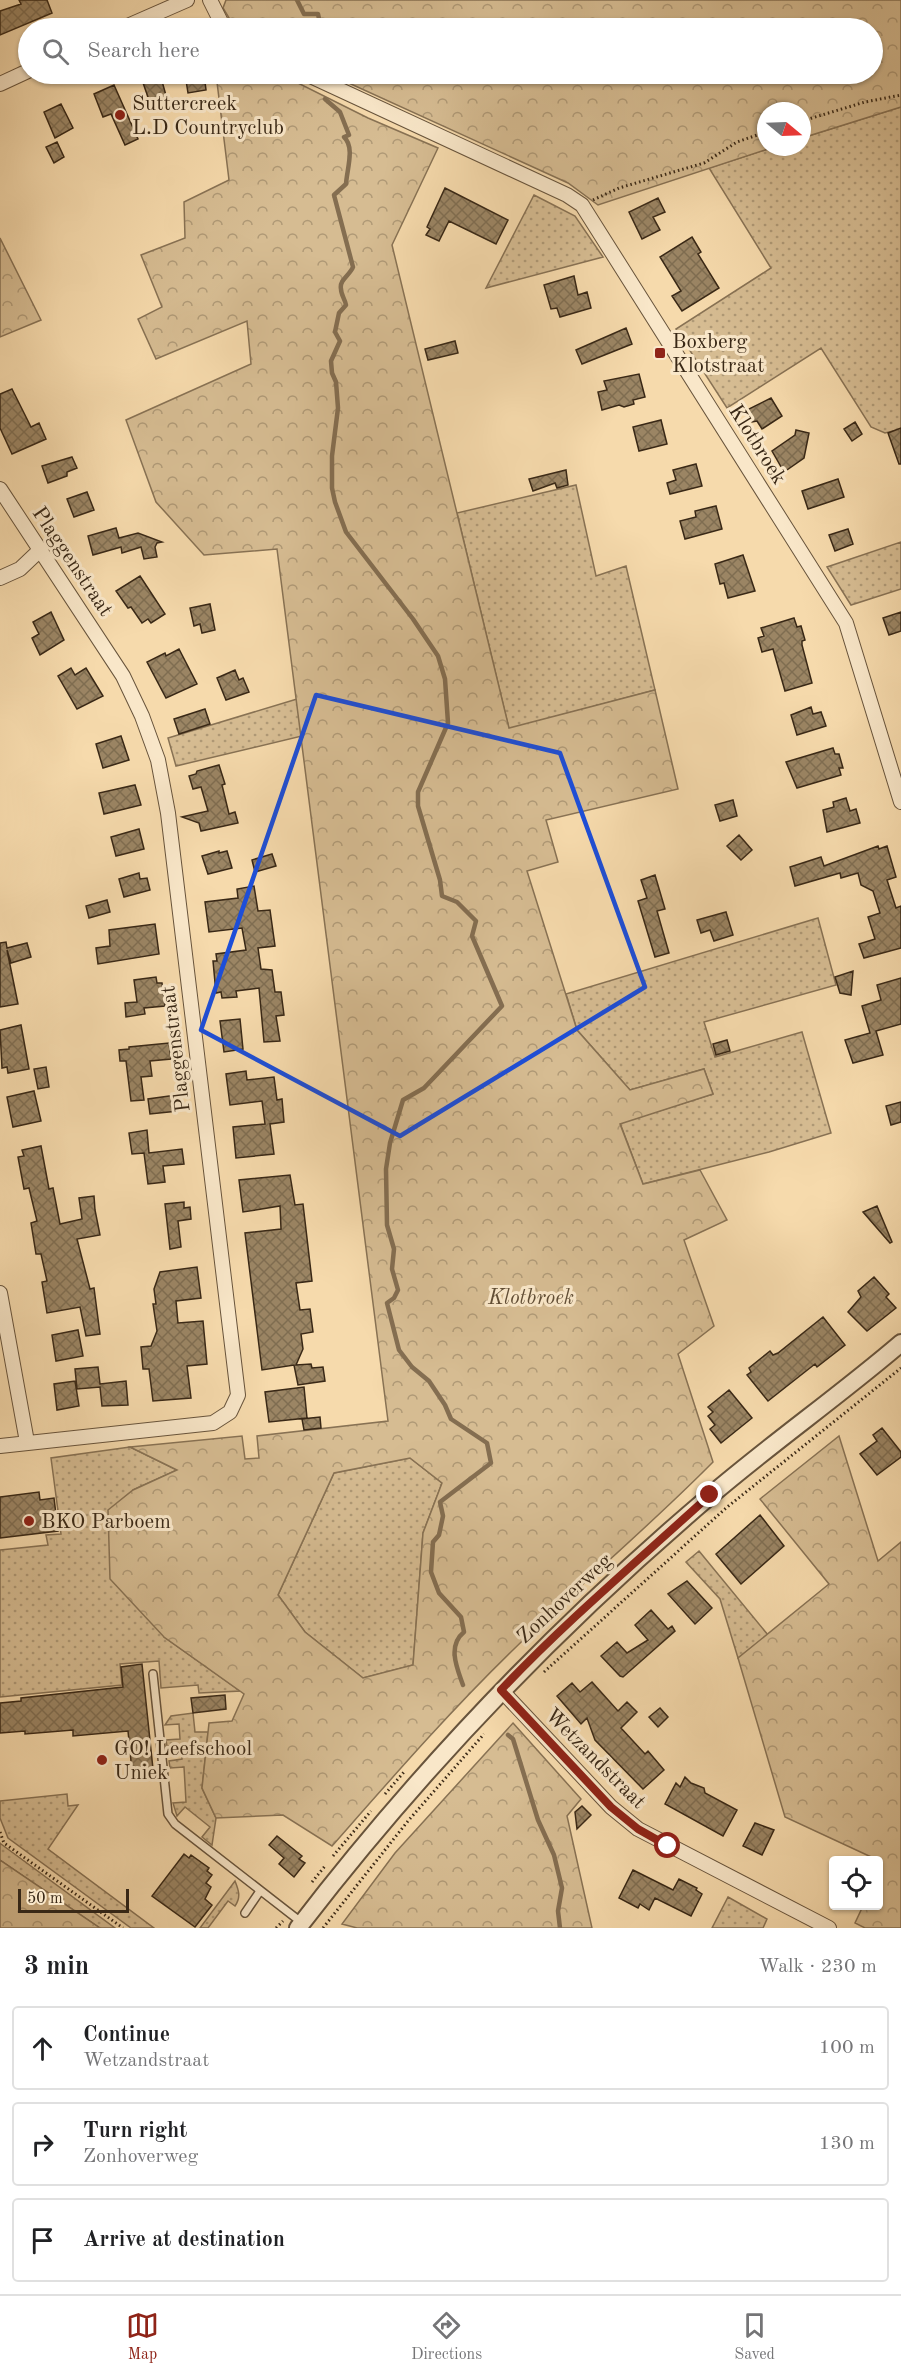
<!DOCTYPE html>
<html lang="en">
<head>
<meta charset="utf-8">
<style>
	body { margin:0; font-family:"Old Standard TT",serif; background:#f6f6f6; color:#202124 }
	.controls { position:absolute; right:18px; bottom:18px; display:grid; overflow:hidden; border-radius:6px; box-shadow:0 2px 4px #0004 }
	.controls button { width:54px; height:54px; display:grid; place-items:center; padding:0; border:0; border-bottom:2px solid #e0e0e0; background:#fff; color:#202124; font:30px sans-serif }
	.compass { position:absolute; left:757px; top:102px; width:54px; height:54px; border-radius:50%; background:#fff; box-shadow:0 2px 4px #0004; rotate:109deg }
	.scale { position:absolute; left:18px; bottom:15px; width:111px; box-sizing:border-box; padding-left:6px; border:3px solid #392816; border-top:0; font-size:16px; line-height:21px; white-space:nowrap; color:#392816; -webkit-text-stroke:4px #f9e7c9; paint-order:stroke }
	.stop { position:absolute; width:18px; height:18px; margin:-14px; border:4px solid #8f2418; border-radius:50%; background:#fff }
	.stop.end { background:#8f2418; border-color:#fff; box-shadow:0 2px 6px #0008 }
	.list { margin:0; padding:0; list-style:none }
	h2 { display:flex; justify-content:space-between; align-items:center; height:78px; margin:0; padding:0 24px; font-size:26px }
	h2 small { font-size:20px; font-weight:400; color:#757577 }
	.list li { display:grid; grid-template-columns:39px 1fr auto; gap:18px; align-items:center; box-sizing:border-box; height:84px; margin:0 12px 12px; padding:0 12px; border:2px solid #e0e0e0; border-radius:6px }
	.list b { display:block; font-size:22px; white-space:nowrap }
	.list p { margin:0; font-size:20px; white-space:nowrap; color:#757577 }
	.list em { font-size:20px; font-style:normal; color:#757577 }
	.icon { flex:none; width:33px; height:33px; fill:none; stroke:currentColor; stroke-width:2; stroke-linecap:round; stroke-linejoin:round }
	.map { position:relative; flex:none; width:901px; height:1928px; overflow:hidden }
	.search { position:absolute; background:#fff; box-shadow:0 2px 4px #0004; left:18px; right:18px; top:18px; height:66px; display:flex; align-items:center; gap:15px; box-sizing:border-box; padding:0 21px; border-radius:33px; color:#757577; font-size:22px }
	.sheet { height:366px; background:#fff }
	nav { display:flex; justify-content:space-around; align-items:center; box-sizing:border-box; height:84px; border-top:2px solid #e0e0e0; background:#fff; font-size:16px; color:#757577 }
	nav a { display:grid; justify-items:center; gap:3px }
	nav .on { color:#8f2418 }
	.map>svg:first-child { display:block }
	.grass { fill:url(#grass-dots); stroke:#887254; stroke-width:1.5 }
	.forest { fill:url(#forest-crowns); stroke:#887254; stroke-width:1.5; fill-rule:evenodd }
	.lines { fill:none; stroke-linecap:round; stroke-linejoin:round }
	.stream { stroke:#846e51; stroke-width:4.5 }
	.building { fill:url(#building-cross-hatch); stroke:#392816; stroke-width:1.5 }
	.service-casing { stroke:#68543c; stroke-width:10 }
	.minor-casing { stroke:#68543c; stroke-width:16 }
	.tertiary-casing { stroke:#68543c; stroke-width:20 }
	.path { stroke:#392816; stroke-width:3; stroke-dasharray:1.5 3; stroke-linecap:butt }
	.service { stroke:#f9e7c9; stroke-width:7 }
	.minor { stroke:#f9e7c9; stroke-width:14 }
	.tertiary { stroke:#f9e7c9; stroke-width:16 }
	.route { stroke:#8f2418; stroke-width:8 }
	.marked { fill:none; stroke:#1d4ed8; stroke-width:4.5; stroke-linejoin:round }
	.poi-dot { fill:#8f2418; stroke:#f9e7c9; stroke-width:2 }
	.labels { text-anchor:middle; stroke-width:6; stroke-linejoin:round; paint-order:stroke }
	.poi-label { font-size:21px; fill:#392816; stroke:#f9e7c9; text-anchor:start }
	.street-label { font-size:21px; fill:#392816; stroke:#f9e7c9 }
	.park-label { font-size:21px; font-style:italic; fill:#604d35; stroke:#f9e7c9 }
</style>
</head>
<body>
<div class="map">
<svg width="901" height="1928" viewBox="0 0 901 1928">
	<defs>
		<pattern id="grass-dots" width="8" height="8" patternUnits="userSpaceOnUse" patternTransform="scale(1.5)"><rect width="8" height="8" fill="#d6bc92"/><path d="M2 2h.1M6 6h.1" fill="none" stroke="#af9976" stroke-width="1.8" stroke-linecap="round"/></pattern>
		<pattern id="forest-crowns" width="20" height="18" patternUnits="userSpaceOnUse" patternTransform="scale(1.5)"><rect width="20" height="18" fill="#d6bc92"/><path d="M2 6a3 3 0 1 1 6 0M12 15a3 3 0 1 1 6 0" fill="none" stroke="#af9976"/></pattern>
		<pattern id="building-cross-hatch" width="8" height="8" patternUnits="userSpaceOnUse" patternTransform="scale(1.5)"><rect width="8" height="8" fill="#9b8564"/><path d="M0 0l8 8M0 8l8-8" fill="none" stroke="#7f6d51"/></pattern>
	</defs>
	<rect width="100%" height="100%" fill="#f6daac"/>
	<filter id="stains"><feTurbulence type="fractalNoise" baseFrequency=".00333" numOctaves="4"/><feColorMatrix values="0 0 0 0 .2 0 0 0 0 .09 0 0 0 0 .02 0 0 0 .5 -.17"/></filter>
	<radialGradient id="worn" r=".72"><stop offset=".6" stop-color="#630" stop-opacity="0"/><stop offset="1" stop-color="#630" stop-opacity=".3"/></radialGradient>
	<path class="grass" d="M901,107v322l-16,4 -14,-6 -50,-79 -94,60 -51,-79 95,-61 -62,-100 65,-21h28v-9z
		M534,195l41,21 28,41 -117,31z
		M576,485l20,91 30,-10 29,124 -146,39 -52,-216z
		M901,542v47l-50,16 -24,-38z
		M297,699l5,37 -126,30 -8,-28z
		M818,918l18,67 -132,37 11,35 87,-25 29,101 -62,19 -126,32 -23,-61 93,-29 -9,-25 -74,21 -53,-60 -11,-36z
		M130,1447l47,23 -44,20 31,147 76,54 -41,2 -1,-8 -37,3 -2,-27 -39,3 2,21 -122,12v-147l48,-5 -2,-10 15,-1 -10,-76z
		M410,1458l32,25 -19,50 -10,132 -50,13 -58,-46 -27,-37 56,-122z
		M699,1551l69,84 -30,23 -18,-59 -34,-37z
		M193,1713l2,19h13l-6,56 14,30 -4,27 -10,-8 8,-10 -25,-20 -8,9 -4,-13 13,-1 -2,-35 -14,1 -1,-7 13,-2 -1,-14 -14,1 -1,-6 14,-1 -1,-15 -14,1 6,-9z
		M67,1794l1,12 10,-1 -30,44 106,79h-23l-123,-90 -8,-20v-17z
		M0,1843l1,1 114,84h-15l-100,-68z
		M235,1881c4,10 6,16 0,25l-7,-5 -20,27h-8z
		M728,1897l39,22 -4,9h-51z"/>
	<path class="forest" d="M226,0h675v107l-99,31v-27h-36v36h8l-176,58 -30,-22 -239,-109h543v-46h-637l-12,-20z
		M216,74h64l88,44 70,30 -46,97 117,483 146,-38 23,99 -132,31 12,42 -31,9 50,159 53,60 74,-21 9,25 -93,30 23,60 57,-14 27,50 -43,20 30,86 -36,28 35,108c-64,65 -134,123 -199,187 -64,62 -123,130 -182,197l-49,-31 -67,3 -14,-30 7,-65 23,-2 12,-27 -80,-57 -54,-58 -2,-69 25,-20 44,-20 -47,-23 112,-11 3,23 14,-1 -2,-22 131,-15 -111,-872 -73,6 -48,-53 -30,-82 125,-56 -4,-43 -91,38 -18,-40 24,-12 -21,-52 44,-17 -1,-36 45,-22zM410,1458l32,25 -19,50 -10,132 -50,13 -58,-46 -27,-37 56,-122z
		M0,238l41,82 -41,17z
		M839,1436l39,125 23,-19v386h-36l-10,-5 8,-17h15l1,-34 3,-10 -97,-45 -47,-159 91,-74 -69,-85z
		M513,1723l68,76 -14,17 25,112h-235l-15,-4 53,-71z
		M0,1860l100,68h-100z"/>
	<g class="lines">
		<path class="stream" d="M297,0l7,14h14l3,14
			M325,99l15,13 9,23 -5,2c11,10 3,32 2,47l-12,11 19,72c-3,8 -14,13 -12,22 0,6 4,10 5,16l-7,8 -4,19 5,9 -9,20 1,12 4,9 2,26 -6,48v32l3,14 11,30 67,87 25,37 7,23 3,44 -30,69v14l22,74 2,16 15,6 19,19 -4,15 30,70 -78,82 -21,12 -13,43 -4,26 1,56 7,24 -2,20 6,21 -4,8 -7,5 12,47 13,17 17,14 16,24 6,14 36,24 4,20 -51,39 3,14 -4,19 -6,7 -2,30 8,21 22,24 3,15c-17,14 -7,36 -1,53
			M508,1735l5,4 25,81 16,35 8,33 -4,23 2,17"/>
	</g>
	<path class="building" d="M19,0h28l5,13 -52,22v-24l21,-7z
		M140,74h20l7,25 -17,4z
		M185,74h19l2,16 -18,3z
		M114,85l24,54 -13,6 -14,-31 -8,3 -9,-23z
		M61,104l12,24 -18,10 -11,-26z
		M57,142l7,15 -10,6 -8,-16z
		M445,188l63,32 -12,24 -47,-23 -10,20 -13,-6 4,-6 -3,-2z
		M658,198l7,14 -12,5 7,13 -18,9 -13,-27z
		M692,237l9,15 -3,2 21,34 -37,23 -10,-15 9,-5 -21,-34z
		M574,276l4,19 9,-3 4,16 -31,9 -3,-9 -6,1 -7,-24z
		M626,328l6,16 -50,20 -6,-14z
		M455,341l3,12 -30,7 -3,-11z
		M639,374l6,23 -12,3 1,4 -10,3 -5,-2 -17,5 -4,-18 9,-2 -3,-9z
		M12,389l19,38 8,-4 7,16 -34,15 -12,-26v-34z
		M771,398l11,18 -20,13 -5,-8 -5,1 -7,-11z
		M661,420l6,24 -28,7 -6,-24z
		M855,422l7,12 -10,7 -8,-12z
		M901,428v36h-2l-11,-31z
		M796,430l13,3 -5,25 -20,14 -12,-21 23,-16z
		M72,457l5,11 -10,4v4l-19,7 -6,-17z
		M696,464l6,22 -32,8 -3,-11 9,-3 -3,-10z
		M566,470l2,15 -11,3 -2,-5 -22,8 -4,-12z
		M838,479l6,18 -36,12 -6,-18z
		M87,492l7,18 -20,7 -7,-18z
		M716,506l6,23 -37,10 -5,-18 16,-4 -1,-6z
		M116,528l3,10 19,-5 24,9 -5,1 -2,4 2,10 -13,2 -3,-12 -19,6 -1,-6 -28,8 -5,-19z
		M848,529l5,15 -18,7 -6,-16z
		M743,555l12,36 -27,7 -4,-15 -4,1 -5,-20z
		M140,576l25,38 -14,9 -3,-4 -6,4 -11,-16 -3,1 -12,-17z
		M210,604l5,26 -13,3 -2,-9 -6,2 -4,-18z
		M51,612l13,28 -24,15 -8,-17 7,-4 -6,-12z
		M901,612v19l-12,4 -6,-17z
		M794,618l3,9 4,-1 4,14 -3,1v4l10,38 -27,8 -12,-42 -11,3 -4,-14 6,-2 -3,-8z
		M179,649l18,35 -31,14 -19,-36 18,-9 1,3z
		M71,668l4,7 11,-7 17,28 -26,13 -19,-33z
		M235,670l4,10 4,-2 6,14 -23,8 -9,-22z
		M811,707l2,7 8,-2 5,14 -29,9 -6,-20z
		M205,709l5,15 -31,10 -5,-15z
		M121,736l8,24 -26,8 -7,-24z
		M833,748l2,6h4l4,14h-4l2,7 -44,13 -11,-26z
		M219,765l6,19 -3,1 7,29 6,-2 3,11 -37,8 -2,-8 -17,-6 26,-6 -7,-24 -8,2 -4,-13 7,-2 1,-3z
		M135,785l6,20 -37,9 -5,-21z
		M846,798l4,13 6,-2 4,14 -33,9 -4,-22 11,-3 -1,-5z
		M733,800l4,16 -17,5 -5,-16z
		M139,829l5,20 -28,7 -5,-19z
		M739,835l13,15 -11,10 -14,-14z
		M878,846l1,3 8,-3 9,31 -9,3 9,28 5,-2v42l-37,10 -5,-14 16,-5 -7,-22 12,-4 -7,-22 -12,-6 -3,-12 -17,5 -1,-5 -45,13 -5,-19 31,-10 3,9z
		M219,851v2l8,-2 5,17 -24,6 -6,-18z
		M272,854l4,12 -21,6 -3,-12z
		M139,873l1,6 7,-1 3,12 -26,7 -5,-18z
		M655,875l10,34 -8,2 12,42 -14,4 -17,-56 9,-3 -6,-18z
		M254,886l4,25 12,-1 5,36 -17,2 3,21 11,1 3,22h6l3,23 -8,1 4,25 -16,1 -5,-54 -23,3 1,6 -15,1 -1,-6 -5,1 -3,-32h4l-1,-7 30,-4 -4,-22 -33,4 -4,-30 33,-4 -1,-9z
		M107,900l3,12 -21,6 -3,-12z
		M726,912l7,23 -19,6 -4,-11 -9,3 -4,-13z
		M155,924l4,30 -61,10 -2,-16 14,-2 -1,-16z
		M6,942l1,6 20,-5 4,14 -20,6 -4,-13 11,54 -18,3v-64z
		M853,971l-2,24 -11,-2 -5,-16z
		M156,977l1,6h5l3,23 -21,2 1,6 -19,3 -1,-14 12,-1 -3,-22z
		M901,978v46l-25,7 7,24 -30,8 -8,-23 25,-7 -8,-27 19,-6 -4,-15z
		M240,1019l3,30 -19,3 -4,-31z
		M21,1025l8,44 -21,4 -1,-6 -5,1 -2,-38z
		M727,1040l3,11 -14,4 -3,-11z
		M169,1043l2,16 -21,2 2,15 -11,1 3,23 -13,1 -5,-40h-6l-1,-11 10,-1v-2z
		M46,1067l3,20 -11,2 -4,-20z
		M246,1071l1,9 27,-3 3,23 5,-1 2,23 -14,2 4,30 -38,4 -3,-31 32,-3 -3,-23 -32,4 -4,-31z
		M34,1091l7,30 -28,6 -6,-30z
		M176,1095l2,16 -28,3 -2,-15z
		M901,1102v20l-10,3 -5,-19z
		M147,1130l2,23 33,-4 2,15 -21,2 2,16 -17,2 -4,-31 -12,1 -3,-21z
		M41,1146l8,43 4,-1 7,36 22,-5 -3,-21 15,-2 1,14 5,25 -23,4 13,50 4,-1 6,46 -14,2 -6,-29 -33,6 -5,-31 5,-1 -6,-27h-5l-5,-31 6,-2 -8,-33 -5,1 -6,-32 6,-1 -2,-6z
		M290,1175l5,30 8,-1 9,77 -16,2 4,27 10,-1 3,23 -12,2 2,15 -7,16 15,-1 1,4 11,-1 2,14 -27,4 -4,-20 -32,5 -17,-137 36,-4 -1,-23 -37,6 -4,-32z
		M184,1202v6l6,-1 1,12 -13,2 3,26 -11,2 -5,-45z
		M877,1206l15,36 -2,1 -27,-31z
		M197,1267l4,31 -25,3 2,22 25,-2 4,43 -20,2 4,32 -38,3 -4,-32h-6l-2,-22 10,-1 6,-15 -4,-27h3l-2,-15 6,-17z
		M874,1277l15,17 -3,3 10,11 -29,23 -19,-19 13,-15 -3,-6z
		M823,1317l22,28 -28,22 -2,-3 -47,37 -21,-26 4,-3 -2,-4 21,-17 3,4 5,-2z
		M78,1330l5,26 -27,5 -4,-26z
		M98,1367l2,17 26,-3 2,24 -26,1 -2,-19 -23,2 -2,-20z
		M75,1381l4,25 -22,4 -3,-26z
		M304,1387l3,31 -38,4 -4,-30z
		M729,1390l23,28 -31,25 -11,-14 5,-4 -7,-9 5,-4 -5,-5z
		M320,1417l1,11 -17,2 -2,-11z
		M882,1428l19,24v5l-24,18 -17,-21 17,-13 -4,-6z
		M39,1492l1,8 14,-2 4,33 -58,7v-41z
		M760,1515l24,31 -43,38 -25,-30z
		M687,1581l25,27 -17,16 -27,-30z
		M651,1610l17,19 4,-3 3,5 -52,46 -3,-1 -19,-20 16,-14 10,11 21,-13 -13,-15z
		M142,1664l11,105 -21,2 -4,-40 -55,5v-6l-48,4v-3l-25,2v-30l21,-2v-3l102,-11 -2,-20z
		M592,1682l26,29 9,-9 10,10 -16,16 24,26 3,-3 16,19 -21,19 -48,-49 -8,-22 -6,6 -24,-28 15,-13 8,9z
		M225,1695l1,14 -33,4 -2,-15z
		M660,1708l8,9 -10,10 -9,-10z
		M685,1777l6,6 13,5 1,5 32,17 -14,26 -58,-32 11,-21 4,4z
		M582,1806l9,9 -14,14 -2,-17z
		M755,1823l19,7 -12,25 -19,-9z
		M277,1836l25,20 -3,3 6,4 -11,14 -15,-13 5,-6 -15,-13z
		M184,1854l5,4 2,-3 18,13 -2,3 5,4 -6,8 5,4 -6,12 7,6 -17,22 -43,-31z
		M633,1870l40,20 6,-11 18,9 -1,2 6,4 -11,22 -36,-18 -6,12 -9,-6 -2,4 -19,-10z"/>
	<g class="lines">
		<defs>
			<path id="service" d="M153,1674l15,140 7,10 126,98
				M245,1913l15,-22"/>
			<path id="minor" d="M210,0l14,28
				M123,28l64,-28
				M306,74l261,121 15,10 264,418 55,179
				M0,84l28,-13
				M0,489l123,187 19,40 16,44 10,53 70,582 -8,17 -17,11 -213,23
				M0,578l20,-9 20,-19
				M0,1293l27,149
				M501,1690l110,117 27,22 191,99"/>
			<path id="tertiary" d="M298,1928c122,-159 259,-302 412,-432 62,-53 129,-100 191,-153"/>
		</defs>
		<use href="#service" class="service-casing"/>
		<use href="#minor" class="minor-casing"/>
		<use href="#tertiary" class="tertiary-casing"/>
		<path class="path" d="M802,121l63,-19 36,-7
			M593,200l26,-12 85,-25 33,-21 29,-10
			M544,1672l182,-164 175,-140
			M385,1794l19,-22
			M0,1832l4,11 119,85
			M333,1856l38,-45
			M312,1882l13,-16
			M276,1928l7,-7
			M323,1928l85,-107 76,-87"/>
		<use href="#service" class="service"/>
		<use href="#minor" class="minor"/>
		<use href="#tertiary" class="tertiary"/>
	</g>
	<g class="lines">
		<path class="route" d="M668,1846l-30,-17 -27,-22 -110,-117c65,-69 139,-131 209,-195"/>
	</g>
	<path class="marked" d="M316,695l244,58 85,234 -245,149 -199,-106z"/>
	<g class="poi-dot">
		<circle cx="120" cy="115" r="6"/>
		<rect x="654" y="347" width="12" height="12" rx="3"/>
		<circle cx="29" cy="1521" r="6"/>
		<circle cx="102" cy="1760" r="6"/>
	</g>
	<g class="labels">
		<g class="poi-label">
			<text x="132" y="110">Suttercreek<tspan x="132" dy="24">L.D Countryclub</tspan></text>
			<text x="672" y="348">Boxberg<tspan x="672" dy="24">Klotstraat</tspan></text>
			<text x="41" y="1528">BKO Parboem</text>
			<text x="114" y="1755">GO! Leefschool<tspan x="114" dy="24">Uniek</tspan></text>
		</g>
		<g class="street-label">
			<text transform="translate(758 444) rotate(58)" y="7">Klotbroek</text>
			<text transform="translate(73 561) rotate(56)" y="7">Plaggenstraat</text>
			<text transform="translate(175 1049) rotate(-97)" y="7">Plaggenstraat</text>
			<text transform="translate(564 1598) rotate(-43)" y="7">Zonhoverweg</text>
			<text transform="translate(596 1758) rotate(45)" y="7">Wetzandstraat</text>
		</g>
		<g class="park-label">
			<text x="531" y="1304">Klotbroek</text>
		</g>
	</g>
	<rect width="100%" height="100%" filter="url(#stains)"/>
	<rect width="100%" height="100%" fill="url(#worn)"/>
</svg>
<div class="controls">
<button><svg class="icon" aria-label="locate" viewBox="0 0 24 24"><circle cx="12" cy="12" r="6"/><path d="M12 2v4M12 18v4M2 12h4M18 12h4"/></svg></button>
</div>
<svg class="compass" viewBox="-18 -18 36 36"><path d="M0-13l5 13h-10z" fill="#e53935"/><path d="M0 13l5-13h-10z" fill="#757577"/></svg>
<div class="scale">50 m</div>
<div class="stop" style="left:668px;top:1846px"></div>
<div class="stop end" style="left:710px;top:1495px"></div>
<div class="search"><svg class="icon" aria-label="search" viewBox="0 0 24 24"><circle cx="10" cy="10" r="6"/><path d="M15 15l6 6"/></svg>Search here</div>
</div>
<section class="sheet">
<h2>3 min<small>Walk · 230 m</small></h2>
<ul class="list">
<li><svg class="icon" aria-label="ahead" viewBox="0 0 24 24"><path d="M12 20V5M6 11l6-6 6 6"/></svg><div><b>Continue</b><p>Wetzandstraat</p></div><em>100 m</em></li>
<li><svg class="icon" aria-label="right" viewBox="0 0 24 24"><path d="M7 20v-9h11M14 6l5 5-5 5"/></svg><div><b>Turn right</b><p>Zonhoverweg</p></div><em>130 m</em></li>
<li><svg class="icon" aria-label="arrive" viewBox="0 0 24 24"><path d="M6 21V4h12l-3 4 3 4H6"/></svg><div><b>Arrive at destination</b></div></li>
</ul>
</section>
<nav>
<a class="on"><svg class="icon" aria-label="map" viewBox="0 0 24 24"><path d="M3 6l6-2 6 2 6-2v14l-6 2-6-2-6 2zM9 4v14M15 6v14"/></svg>Map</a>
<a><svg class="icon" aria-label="directions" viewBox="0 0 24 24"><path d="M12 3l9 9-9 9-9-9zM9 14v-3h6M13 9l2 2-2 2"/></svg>Directions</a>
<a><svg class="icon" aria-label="saved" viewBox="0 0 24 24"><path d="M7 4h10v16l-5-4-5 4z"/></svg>Saved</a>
</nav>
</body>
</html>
